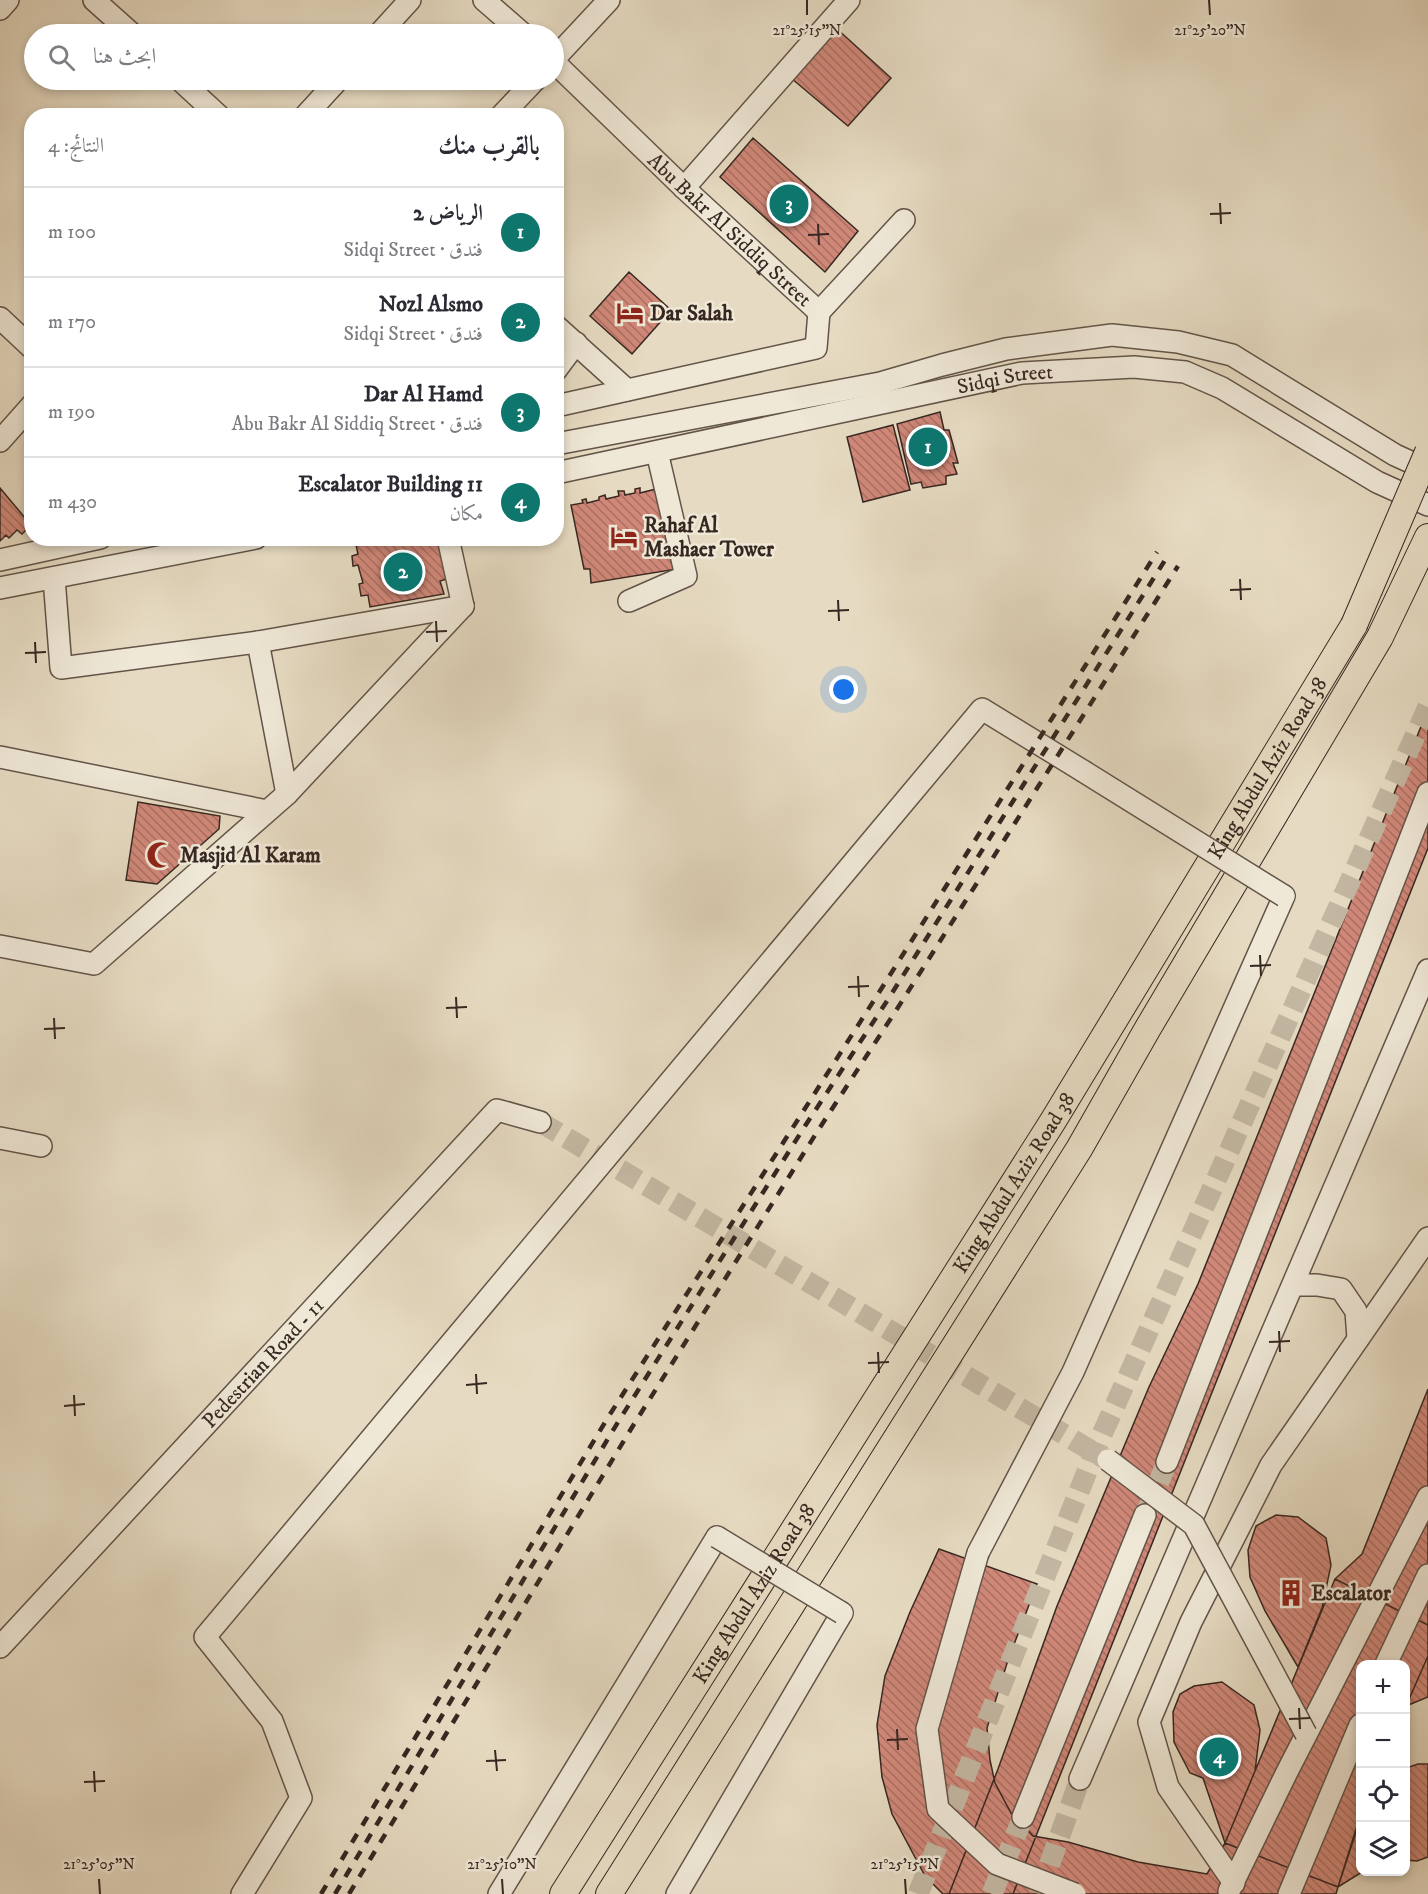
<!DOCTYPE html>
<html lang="ar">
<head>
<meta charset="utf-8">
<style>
	body { margin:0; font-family:"IM FELL DW Pica",Amiri,serif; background:#f2f2f3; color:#2b2b33; direction:rtl }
	.controls { position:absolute; right:18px; bottom:18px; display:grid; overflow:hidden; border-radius:12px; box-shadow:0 3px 9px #0003 }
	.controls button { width:54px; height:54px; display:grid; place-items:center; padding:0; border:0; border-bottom:2px solid #e1e1e2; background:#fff; color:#2b2b33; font:30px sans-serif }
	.you { position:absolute; left:844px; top:690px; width:21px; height:21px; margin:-15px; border:4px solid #fff; border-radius:50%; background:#1a73e8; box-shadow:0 0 0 9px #1a73e833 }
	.badge { display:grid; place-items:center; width:39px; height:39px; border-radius:50%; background:#0f766e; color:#fff; font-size:20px; font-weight:700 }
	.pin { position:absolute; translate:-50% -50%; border:3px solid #fff; box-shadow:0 2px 6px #0006 }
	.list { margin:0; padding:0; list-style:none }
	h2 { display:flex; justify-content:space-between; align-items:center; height:78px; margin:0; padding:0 24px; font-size:26px }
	h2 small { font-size:20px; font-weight:400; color:#7c7c81 }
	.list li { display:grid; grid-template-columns:39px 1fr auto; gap:18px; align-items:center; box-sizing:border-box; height:90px; padding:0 24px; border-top:2px solid #e1e1e2 }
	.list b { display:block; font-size:22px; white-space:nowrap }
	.list p { margin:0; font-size:20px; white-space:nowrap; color:#7c7c81 }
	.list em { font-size:20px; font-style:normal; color:#7c7c81 }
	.icon { flex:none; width:33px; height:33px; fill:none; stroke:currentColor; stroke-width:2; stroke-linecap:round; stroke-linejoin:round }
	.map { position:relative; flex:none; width:1428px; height:1894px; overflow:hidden; direction:ltr }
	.search { position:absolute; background:#fff; box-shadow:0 3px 9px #0003; left:24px; top:24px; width:540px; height:66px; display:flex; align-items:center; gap:15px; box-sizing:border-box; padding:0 21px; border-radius:33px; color:#7c7c81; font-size:22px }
	.panel { position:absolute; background:#fff; box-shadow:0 3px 9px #0003; left:24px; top:108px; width:540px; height:438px; border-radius:24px; direction:rtl }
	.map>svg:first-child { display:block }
	.building { fill:url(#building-back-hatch); stroke:#372721; stroke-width:1.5 }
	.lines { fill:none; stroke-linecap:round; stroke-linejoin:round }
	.minor-tunnel { stroke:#c3b7a2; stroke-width:21; stroke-dasharray:21 10; stroke-linecap:butt }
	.minor-casing { stroke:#635449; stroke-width:24 }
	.major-casing { stroke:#372721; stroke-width:28 }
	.minor { stroke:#efe8d7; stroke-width:21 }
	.major { stroke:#e6dbc2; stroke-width:26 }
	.rail { stroke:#372721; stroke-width:4.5; stroke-dasharray:10 10; stroke-linecap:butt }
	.minor-bridge-casing { stroke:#635449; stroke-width:24; stroke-linecap:butt }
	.major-bridge-casing { stroke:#372721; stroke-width:28; stroke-linecap:butt }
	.minor-bridge { stroke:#efe8d7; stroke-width:21 }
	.major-bridge { stroke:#e6dbc2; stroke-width:26 }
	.ticks { fill:none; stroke:#372721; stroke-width:2 }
	.labels { text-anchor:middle; stroke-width:5; stroke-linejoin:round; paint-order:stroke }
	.street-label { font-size:21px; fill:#372721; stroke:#efe8d7 }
	.poi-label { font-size:21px; font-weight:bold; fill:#372721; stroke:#efe8d7; text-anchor:start }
	.ticks-label { font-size:15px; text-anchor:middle; fill:#372721; stroke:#efe8d7; stroke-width:5; stroke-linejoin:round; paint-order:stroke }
</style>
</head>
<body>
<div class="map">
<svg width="1428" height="1894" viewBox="0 0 1428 1894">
	<defs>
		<pattern id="building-back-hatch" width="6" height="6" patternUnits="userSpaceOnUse" patternTransform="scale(1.5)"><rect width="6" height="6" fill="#d18879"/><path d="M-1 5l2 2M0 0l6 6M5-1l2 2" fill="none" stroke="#aa6f63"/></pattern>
	</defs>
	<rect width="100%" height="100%" fill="#e6dbc2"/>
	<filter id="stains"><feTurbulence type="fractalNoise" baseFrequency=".00333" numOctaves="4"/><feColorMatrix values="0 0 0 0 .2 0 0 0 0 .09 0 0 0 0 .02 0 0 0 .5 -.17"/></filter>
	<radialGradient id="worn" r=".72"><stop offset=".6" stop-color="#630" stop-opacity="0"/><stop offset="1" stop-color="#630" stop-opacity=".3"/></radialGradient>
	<path class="building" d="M836,28l55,50 -43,48 -57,-48z
		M753,138l105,93 -33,41 -105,-95z
		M629,272l42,38 -39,44 -42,-38z
		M940,412l4,18h5l9,33h-5l4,11 -11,2v8l-23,4 -2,-6 -10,2 -14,-60z
		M893,425l17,65 -47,12 -16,-65z
		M0,488l31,37 -9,9 -5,-4 -8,8 -3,-3 -6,6z
		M640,488v5l16,-4 3,17 4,-1 14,64 -86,14 -1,-14h-6l-13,-64 12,-2 -1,-3 4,-1 1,4 12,-3v-3l6,-2 1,4 13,-3 -1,-5h6l1,4 10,-2v-4z
		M361,538h77l9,41 -7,2 4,13 -74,13 -2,-12 -7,1 -2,-12 4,-1 -5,-18 -5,1 -1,-10 6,-2 -3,-14z
		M1428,709v139l-415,1046h-64l49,-125 59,-163 92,-219 49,-103z
		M138,802l82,14 -1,13 -62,55 -31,-4z
		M1428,1389v236l-93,-46 27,-25z
		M1276,1515l22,2 28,21 5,27 -9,43 -24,59 -33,-56 -15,-34 -2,-27 8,-24z
		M939,1549l98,35 -29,76 -21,68 3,32 5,23 16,30 22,23 35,6 70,20 69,12 18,-31 113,44 -2,7h-393l-18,-18 -33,-62 -10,-37 -5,-52 8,-49 25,-64z
		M1335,1579l93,46v31l-22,50v-42h-46v152l-22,71 -113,-44z
		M1428,1656v41l-22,9z
		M1222,1682l32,23 6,25 -5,41 -30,72 -22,-65 -13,-5 -16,-31 -1,-30 7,-18 14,-8z
		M1418,1764h10v93l-11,4 -11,-1v-92z
		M1360,1820l2,52 -24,15z"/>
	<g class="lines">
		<path class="minor-tunnel" d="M540,1122l567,338
			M1147,1511l20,-49
			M918,1894l182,-455 328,-732
			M992,1894l31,-77
			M1039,1894l41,-115"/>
		<defs>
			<g id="minor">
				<path d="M94,0l38,34"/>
				<path d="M484,0l39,34"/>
				<path d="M0,9l8,-9"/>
				<path d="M379,34l31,-34"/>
				<path d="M554,59l55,-59"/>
				<path id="s1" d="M554,62l130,126 135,124"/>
				<path d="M180,80l39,36"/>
				<path d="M305,116l33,-36"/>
				<path d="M501,116l34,-36"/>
				<path d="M684,188l165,-188"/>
				<path d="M819,312l85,-92"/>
				<path d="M0,318l32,30"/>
				<path d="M556,326l71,64"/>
				<path d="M556,370l20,-27"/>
				<path d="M556,406l260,-58 3,-36"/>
				<path d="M0,441l32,-36"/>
				<path d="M556,444l324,-61 62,-18 64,-16 106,-14 66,7 54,13 163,100 33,15"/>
				<path id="s2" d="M556,473l466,-100 112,-6 51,5 37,16 155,94 51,23"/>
				<path d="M448,538l15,68"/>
				<path d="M0,560l100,-22"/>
				<path d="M54,578l7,90 197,-26 205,-36"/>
				<path d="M0,588l256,-50"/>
				<path d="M629,601l57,-25 -29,-124"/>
				<path d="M258,642l29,152"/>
				<path d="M0,757l267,54"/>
				<path d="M0,946l94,18 193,-170 176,-188"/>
				<path d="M0,1138l41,8"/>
				<path d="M1293,1285h24l24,4 15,22 2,28"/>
				<path d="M1167,1462l261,-669"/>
				<path d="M978,1553l95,-181 211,-476"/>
				<path id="s3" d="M0,1647l497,-537 43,12"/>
				<path d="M1386,1664l42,-89"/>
				<path d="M1080,1779l348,-809"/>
				<path d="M1023,1817l122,-302"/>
				<path d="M1234,1883l-66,-96 -19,-65 42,-100 80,-157 157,-227"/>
				<path d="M1229,1891l57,-117 142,-277"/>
				<path d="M242,1894l59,-96 -29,-77 -67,-84 777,-928 101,62"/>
				<path d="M499,1894l218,-357"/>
				<path d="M677,1894l165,-281"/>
				<path d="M1289,1894l71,-169"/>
			</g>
			<g id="major">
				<path id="s4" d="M563,1894l490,-773 301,-496"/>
				<path d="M609,1894l470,-745 69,-121 232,-391 48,-100"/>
			</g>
		</defs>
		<use href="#minor" class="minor-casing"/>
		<use href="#major" class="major-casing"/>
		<use href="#minor" class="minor"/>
		<use href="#major" class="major"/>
		<path class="rail" d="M321,1894l286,-475 271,-425 279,-442
			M335,1894l283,-472 187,-296 82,-125 280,-444
			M349,1894l282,-465 186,-297 80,-123 281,-443"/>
		<defs>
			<path id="minor-bridge" d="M1083,771l201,125
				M1108,1460l86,65 112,209
				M717,1537l125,76
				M978,1553l-51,176 11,80 59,55 78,30"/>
			<path id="major-bridge" d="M1354,625l74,-173"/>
		</defs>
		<use href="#minor-bridge" class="minor-bridge-casing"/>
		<use href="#major-bridge" class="major-bridge-casing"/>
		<use href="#minor-bridge" class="minor-bridge"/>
		<use href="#major-bridge" class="major-bridge"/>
	</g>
	<path class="ticks" d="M807,0v15M1209,0l1,15M1220,203l1,21M1210,214l21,-1M818,224l1,21M808,235l21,-1M1240,579l1,21M1230,590l21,-1M838,600l1,21M828,611l21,-1M436,621l1,21M426,632l21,-1M35,642l1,21M25,653l21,-1M1260,955l1,21M1250,966l21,-1M858,976l1,21M848,987l21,-1M456,997l1,21M446,1008l21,-1M54,1018l1,21M44,1029l21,-1M1279,1331l1,21M1269,1342l21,-1M878,1352l1,21M868,1363l21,-1M476,1374l1,20M466,1385l21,-2M74,1395l1,21M64,1406l21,-2M1299,1708l1,21M1289,1719l21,-1M897,1729l1,21M887,1740l21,-1M495,1750l2,21M486,1761l20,-1M94,1771l1,21M84,1782l21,-1M99,1879l1,15M502,1879l1,15M905,1879l1,15"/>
	<defs>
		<symbol id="hotel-bare" viewBox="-9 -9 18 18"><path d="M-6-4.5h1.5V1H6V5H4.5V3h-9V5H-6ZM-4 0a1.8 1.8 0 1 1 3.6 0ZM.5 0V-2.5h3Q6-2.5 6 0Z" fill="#8f2418" stroke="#efe8d7" stroke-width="2.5" paint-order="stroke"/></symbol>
		<symbol id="mosque-bare" viewBox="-9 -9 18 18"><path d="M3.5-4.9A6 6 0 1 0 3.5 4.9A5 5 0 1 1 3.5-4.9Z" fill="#8f2418" stroke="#efe8d7" stroke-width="2.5" paint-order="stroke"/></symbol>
		<symbol id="building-bare" viewBox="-9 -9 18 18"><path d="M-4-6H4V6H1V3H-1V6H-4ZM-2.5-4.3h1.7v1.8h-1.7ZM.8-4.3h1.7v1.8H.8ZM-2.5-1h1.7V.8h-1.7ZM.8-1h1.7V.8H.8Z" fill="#8f2418" stroke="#efe8d7" stroke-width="2.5" paint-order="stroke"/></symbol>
	</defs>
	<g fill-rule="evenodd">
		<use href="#hotel-bare" x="611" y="294" width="38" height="38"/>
		<use href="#hotel-bare" x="605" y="518" width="38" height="38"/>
		<use href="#mosque-bare" x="141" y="836" width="38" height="38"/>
		<use href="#building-bare" x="1272" y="1574" width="38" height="38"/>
	</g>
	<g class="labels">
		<g class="street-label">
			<text dy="7" stroke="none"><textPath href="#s1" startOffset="243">Abu Bakr Al Siddiq Street</textPath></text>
			<text dy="7" stroke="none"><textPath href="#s2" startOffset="459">Sidqi Street</textPath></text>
			<text dy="7" stroke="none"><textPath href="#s4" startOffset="1328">King Abdul Aziz Road 38</textPath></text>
			<text dy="7" stroke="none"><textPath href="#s4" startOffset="842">King Abdul Aziz Road 38</textPath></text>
			<text dy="7" stroke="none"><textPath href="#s3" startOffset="387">Pedestrian Road - 11</textPath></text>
			<text dy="7" stroke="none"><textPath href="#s4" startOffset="356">King Abdul Aziz Road 38</textPath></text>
		</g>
		<g class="poi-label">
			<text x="650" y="320">Dar Salah</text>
			<text x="644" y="532">Rahaf Al<tspan x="644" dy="24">Mashaer Tower</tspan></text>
			<text x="180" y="862">Masjid Al Karam</text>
			<text x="1311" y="1600">Escalator</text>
		</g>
	</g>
	<g class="ticks-label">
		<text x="807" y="35">21°25'15"N</text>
		<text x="1210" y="35">21°25'20"N</text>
		<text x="99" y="1869">21°25'05"N</text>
		<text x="502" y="1869">21°25'10"N</text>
		<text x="905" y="1869">21°25'15"N</text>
	</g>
	<rect width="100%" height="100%" filter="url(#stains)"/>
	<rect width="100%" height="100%" fill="url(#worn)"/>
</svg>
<div class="controls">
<button>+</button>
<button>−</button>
<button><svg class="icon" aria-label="locate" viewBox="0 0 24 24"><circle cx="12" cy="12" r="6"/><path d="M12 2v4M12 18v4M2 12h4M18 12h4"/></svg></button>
<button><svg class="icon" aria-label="layers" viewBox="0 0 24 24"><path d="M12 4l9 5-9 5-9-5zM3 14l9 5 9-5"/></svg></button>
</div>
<div class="you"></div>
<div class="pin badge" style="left:928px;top:447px">1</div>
<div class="pin badge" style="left:403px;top:572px">2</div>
<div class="pin badge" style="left:789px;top:204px">3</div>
<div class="pin badge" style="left:1219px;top:1757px">4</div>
<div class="search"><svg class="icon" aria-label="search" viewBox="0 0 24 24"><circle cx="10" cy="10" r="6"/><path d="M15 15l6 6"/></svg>ابحث هنا</div>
<section class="panel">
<h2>بالقرب منك<small>النتائج: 4</small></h2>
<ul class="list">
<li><span class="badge">1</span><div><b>الرياض 2</b><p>فندق · Sidqi Street</p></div><em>100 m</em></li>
<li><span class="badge">2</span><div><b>Nozl Alsmo</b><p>فندق · Sidqi Street</p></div><em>170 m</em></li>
<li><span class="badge">3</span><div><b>Dar Al Hamd</b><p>فندق · Abu Bakr Al Siddiq Street</p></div><em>190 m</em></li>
<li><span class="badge">4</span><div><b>Escalator Building 11</b><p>مكان</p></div><em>430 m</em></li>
</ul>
</section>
</div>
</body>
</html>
